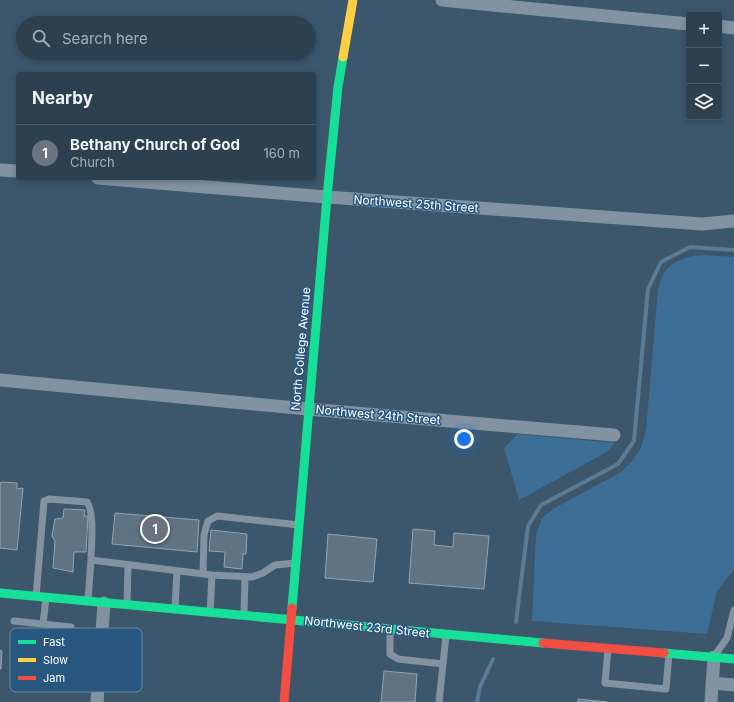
<!DOCTYPE html>
<html lang="en">
<head>
<meta charset="utf-8">
<style>
	body { margin:0; font-family:Inter,sans-serif; background:#394b5a; color:#f1f3f6 }
	.controls { position:absolute; right:12px; top:12px; display:grid; overflow:hidden; border-radius:4px; box-shadow:0 2px 6px #0003 }
	.controls button { width:36px; height:36px; display:grid; place-items:center; padding:0; border:0; border-bottom:1px solid #485967; background:#2d4050; color:#f1f3f6; font:20px sans-serif }
	.you { position:absolute; left:464px; top:439px; width:14px; height:14px; margin:-10px; border:3px solid #fff; border-radius:50%; background:#1a73e8; box-shadow:0 0 0 6px #1a73e833 }
	.badge { display:grid; place-items:center; width:26px; height:26px; border-radius:50%; background:#bbc4cb; color:#fff; font-size:13px; font-weight:700 }
	.pin { position:absolute; translate:-50% -50%; border:2px solid #fff; box-shadow:0 1px 4px #0006 }
	.list { margin:0; padding:0; list-style:none }
	h2 { display:flex; justify-content:space-between; align-items:center; height:52px; margin:0; padding:0 16px; font-size:17px }
	h2 small { font-size:13px; font-weight:400; color:#a7afb7 }
	.list li { display:grid; grid-template-columns:26px 1fr auto; gap:12px; align-items:center; box-sizing:border-box; height:56px; padding:0 16px; border-top:1px solid #485967 }
	.list b { display:block; font-size:15px; white-space:nowrap }
	.list p { margin:0; font-size:13px; white-space:nowrap; color:#a7afb7 }
	.list em { font-size:13px; font-style:normal; color:#a7afb7 }
	.icon { flex:none; width:22px; height:22px; fill:none; stroke:currentColor; stroke-width:2; stroke-linecap:round; stroke-linejoin:round }
	.map { position:relative; flex:none; width:734px; height:702px; overflow:hidden }
	.search { position:absolute; background:#2d4050; box-shadow:0 2px 6px #0003; left:16px; top:16px; width:300px; height:44px; display:flex; align-items:center; gap:10px; box-sizing:border-box; padding:0 14px; border-radius:22px; color:#a7afb7; font-size:15px }
	.panel { position:absolute; background:#2d4050; box-shadow:0 2px 6px #0003; left:16px; top:72px; width:300px; height:108px; border-radius:4px }
	.map>svg:first-child { display:block }
	.green { fill:#3d6e95 }
	.lines { fill:none; stroke-linecap:round; stroke-linejoin:round }
	.stream { stroke:#5a7b96; stroke-width:4 }
	.building { fill:#5f7383; stroke:#95a4b0 }
	.lane { stroke:#8292a1; stroke-width:7 }
	.street { stroke:#8292a1; stroke-width:13 }
	.fast { stroke:#16e098; stroke-width:9 }
	.slow { stroke:#ffcf43; stroke-width:9 }
	.jam { stroke:#f24e42; stroke-width:9 }
	.labels { text-anchor:middle; stroke-width:3; stroke-linejoin:round; paint-order:stroke }
	.street-label { font-size:12px; fill:#fff; stroke:#28587f }
	.key { fill:#28587f; stroke:#688aa5; stroke-width:1 }
	.key-label { font-size:11px; fill:#fff }
</style>
</head>
<body>
<div class="map">
<svg width="734" height="702" viewBox="0 0 734 702">
	<rect width="100%" height="100%" fill="#3c566b"/>
	<path class="green" d="M704,255l30,2v313l-17,21 -10,43 -175,-13 4,-86 6,-17 11,-9 68,-37 12,-12 8,-12 5,-18 12,-141c2,-5 3,-11 6,-16 10,-14 24,-17 40,-18z
		M518,434l97,9 -8,9 -88,48 -15,-52z"/>
	<g class="lines">
		<path class="stream" d="M516,622l12,-96 13,-21 77,-41 16,-23 14,-152 13,-27 29,-15 44,3
			M477,702l3,-15 13,-28"/>
	</g>
	<path class="building" d="M1,482l16,1v6l6,-1 -6,62 -17,-2v-63z
		M64,509l21,1 -1,6h4l-2,36h-12l-1,20 -20,-4 2,-27 -3,-5 3,-17 8,-1z
		M115,513l84,7 -2,32 -85,-8z
		M413,529l22,2 -1,14 19,2 1,-14 35,3 -5,53 -75,-6z
		M211,530l36,4 -1,20h-3l-1,15 -18,-2 1,-15 -16,-1z
		M328,534l49,5 -4,43 -48,-4z
		M0,650l2,1 -1,18h-1z
		M384,671l33,3 -2,28h-34z
		M578,699l29,3h-29z"/>
	<g class="lines">
		<path class="lane" d="M203,574l1,-39 4,-14 9,-5 82,9
			M36,597l8,-96 5,-2 38,3c8,11 4,44 4,58l121,15 40,2 11,-4 12,-8 21,-2
			M88,600l3,-40
			M127,605l1,-40
			M175,608l2,-37
			M210,613l2,-38
			M244,614l1,-37
			M14,621l57,6
			M43,624l3,-26
			M390,630v24l8,5 45,5 -4,38
			M608,649l-3,34 61,6 3,-35
			M715,655l12,-17 7,-28
			M443,664l3,-28"/>
		<path class="street" d="M442,0l247,24
			M719,26l15,2
			M0,170l18,1
			M98,178l229,19 375,27 32,-3
			M0,380l308,29 306,26
			M712,683l22,2
			M97,702l7,-99
			M711,702l3,-45"/>
		<path class="fast" d="M0,593l543,50
			M292,608l35,-411 11,-110 5,-30
			M664,653l70,6"/>
		<path class="slow" d="M343,57l10,-57"/>
		<path class="jam" d="M543,643l121,10
			M284,702l8,-94"/>
	</g>
	<g class="labels">
		<g class="street-label">
			<text transform="translate(416 204) rotate(4)" y="4">Northwest 25th Street</text>
			<text transform="translate(301 349) rotate(-85)" y="4">North College Avenue</text>
			<text transform="translate(378 415) rotate(5)" y="4">Northwest 24th Street</text>
			<text transform="translate(367 627) rotate(6)" y="4">Northwest 23rd Street</text>
		</g>
	</g>
	<rect x="10" y="628" width="132" height="64" rx="6" class="key"/>
	<rect x="18" y="640" width="18" height="4" fill="#16e098"/>
	<rect x="18" y="658" width="18" height="4" fill="#ffcf43"/>
	<rect x="18" y="676" width="18" height="4" fill="#f24e42"/>
	<g class="key-label">
		<text x="43" y="646">Fast</text>
		<text x="43" y="664">Slow</text>
		<text x="43" y="682">Jam</text>
	</g>
</svg>
<div class="controls">
<button>+</button>
<button>−</button>
<button><svg class="icon" aria-label="layers" viewBox="0 0 24 24"><path d="M12 4l9 5-9 5-9-5zM3 14l9 5 9-5"/></svg></button>
</div>
<div class="you"></div>
<div class="pin badge" style="left:155px;top:529px;background:#6b7280">1</div>
<div class="search"><svg class="icon" aria-label="search" viewBox="0 0 24 24"><circle cx="10" cy="10" r="6"/><path d="M15 15l6 6"/></svg>Search here</div>
<section class="panel">
<h2>Nearby<small></small></h2>
<ul class="list">
<li><span class="badge" style="background:#6b7280">1</span><div><b>Bethany Church of God</b><p>Church</p></div><em>160 m</em></li>
</ul>
</section>
</div>
</body>
</html>
